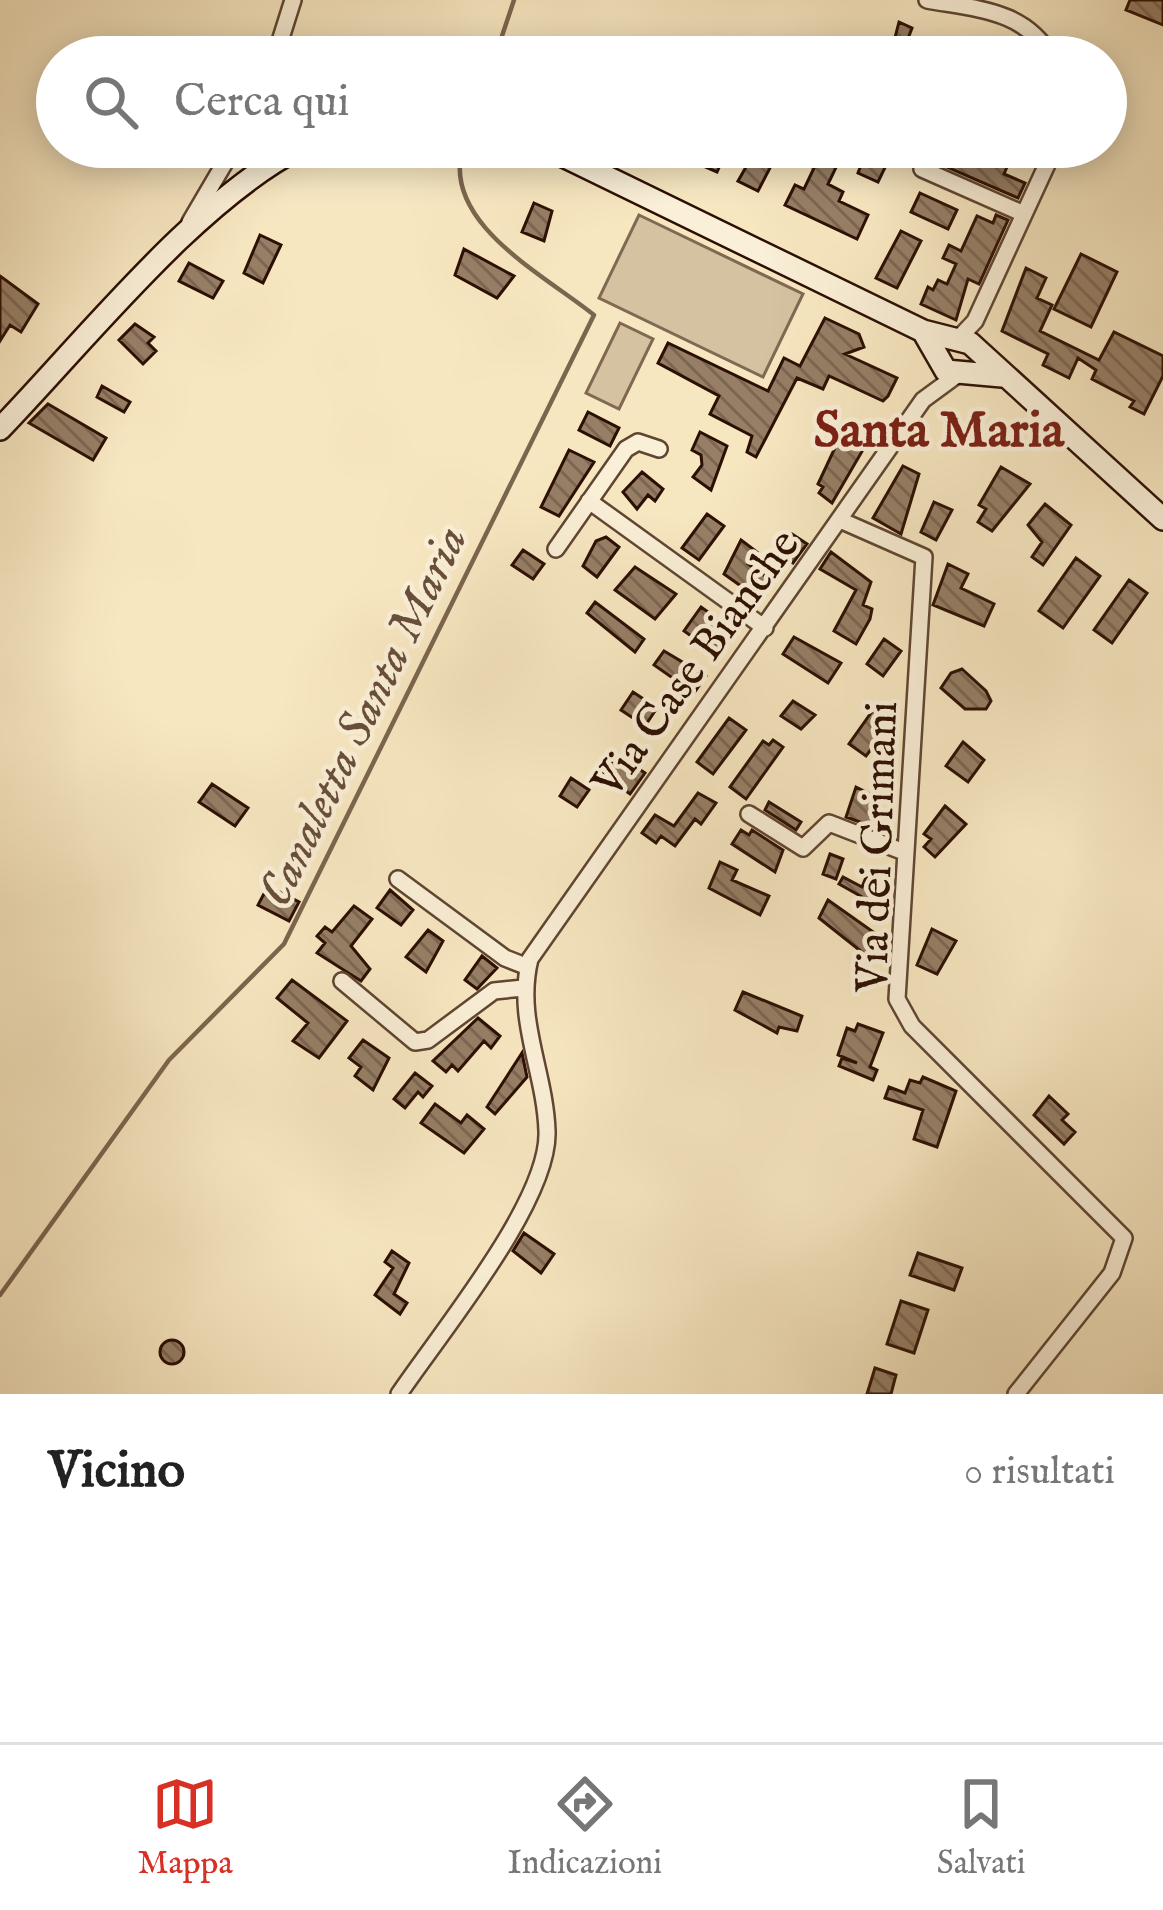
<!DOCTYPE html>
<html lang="it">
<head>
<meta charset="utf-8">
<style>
	body { margin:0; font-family:"IM FELL English",serif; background:#f6f6f6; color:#222 }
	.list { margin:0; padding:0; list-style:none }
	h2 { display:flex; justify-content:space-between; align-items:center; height:156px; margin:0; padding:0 48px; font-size:51px }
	h2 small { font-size:39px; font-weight:400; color:#767676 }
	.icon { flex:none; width:66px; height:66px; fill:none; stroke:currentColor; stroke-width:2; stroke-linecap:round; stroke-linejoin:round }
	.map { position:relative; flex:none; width:1163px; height:1394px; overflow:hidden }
	.search { position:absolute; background:#fff; box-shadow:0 6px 30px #0003; left:36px; right:36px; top:36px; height:132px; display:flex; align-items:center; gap:30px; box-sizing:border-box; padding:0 42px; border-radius:66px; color:#767676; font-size:45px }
	.sheet { height:348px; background:#fff }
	nav { display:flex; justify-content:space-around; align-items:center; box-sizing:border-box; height:168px; border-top:3px solid #e0e0e0; background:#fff; font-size:33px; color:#767676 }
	nav a { display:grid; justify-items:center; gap:6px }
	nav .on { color:#d93025 }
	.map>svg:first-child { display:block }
	.green { fill:#d4c2a1; stroke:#806852; stroke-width:3 }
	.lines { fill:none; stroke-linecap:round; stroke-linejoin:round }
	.stream { stroke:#7c654e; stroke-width:4.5 }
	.building { fill:url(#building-back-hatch); stroke:#2c0f03; stroke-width:3 }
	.street-casing { stroke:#5f4532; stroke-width:20 }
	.secondary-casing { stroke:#2c0f03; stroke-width:26 }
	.street { stroke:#faefd7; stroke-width:15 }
	.secondary { stroke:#faefd7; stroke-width:21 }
	.labels { text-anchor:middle; stroke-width:9; stroke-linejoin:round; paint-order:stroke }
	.street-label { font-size:45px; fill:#2c0f03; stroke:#faefd7 }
	.water-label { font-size:48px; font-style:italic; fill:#684f3b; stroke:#faefd7 }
	.quarter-label { font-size:51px; font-weight:bold; fill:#7a1f14; stroke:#faefd7 }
</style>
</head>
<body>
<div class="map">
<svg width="1163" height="1394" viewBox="0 0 1163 1394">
	<defs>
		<pattern id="building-back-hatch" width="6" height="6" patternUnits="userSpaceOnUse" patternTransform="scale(3)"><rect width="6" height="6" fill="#967f66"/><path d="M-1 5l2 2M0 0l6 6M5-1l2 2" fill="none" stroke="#7b6652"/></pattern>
	</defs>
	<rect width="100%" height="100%" fill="#f7e7c1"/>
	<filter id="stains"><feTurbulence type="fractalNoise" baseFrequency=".00167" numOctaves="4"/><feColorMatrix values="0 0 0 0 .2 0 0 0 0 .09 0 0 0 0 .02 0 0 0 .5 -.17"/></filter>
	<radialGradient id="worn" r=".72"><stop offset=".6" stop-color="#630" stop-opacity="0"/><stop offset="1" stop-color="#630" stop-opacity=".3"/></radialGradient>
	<path class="green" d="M639,215l164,79 -40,83 -164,-79z
		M620,323l33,16 -34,70 -33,-16z"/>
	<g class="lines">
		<path class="stream" d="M495,57l19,-57
			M0,1295l169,-235 115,-116 310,-629c-51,-41 -154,-93 -131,-168"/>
	</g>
	<path class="building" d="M1130,0h33v25l-37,-15z
		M899,22l13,6 -3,8 8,4 -7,17h-20z
		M701,147h27l-11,25 -23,-10z
		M745,147h21l-2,18 6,3 -12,23 -20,-10 8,-14 -9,-4z
		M816,147l26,8 -14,29 15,8 -4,9 29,14 -11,24 -72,-34 10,-20 9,4 10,-21 -11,-5z
		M868,147l25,4 -15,31 -20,-9z
		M928,147h13l-3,7 22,9 7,-16 43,13 -6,14 21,9 -7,15 -94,-41z
		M920,193l37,17 -9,19 -37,-17z
		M534,203l18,8 -8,30 -22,-9z
		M996,215l12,5 -29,64 -11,-5 -12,41 -35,-16 7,-17 5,3 5,-10 9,4 9,-20 -13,-6 6,-13 12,6 16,-35 16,7z
		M901,231l20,10 -24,47 -21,-10z
		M260,235l21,10 -18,38 -19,-10z
		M464,249l50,27 -17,22 -42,-23z
		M1081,254l36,18 -26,55 -37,-18z
		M189,263l34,18 -10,17 -34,-17z
		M1026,268l20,10 -9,20 15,7 -12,26 59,29 15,-28 49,24v20l-19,38 -14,-7 4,-6 -42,-22 4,-9 -18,-12 -9,20 -26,-13 5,-11 -46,-23z
		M0,276l38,28 -17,28 -11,-7 -10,16z
		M825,318l34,16 5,13 -19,7 52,24 -9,18 -5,5 -54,-25 -6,13 -26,-11 -41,79 -9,-5 5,-16 -42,-22 9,-18 -61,-33 10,-20 100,48 16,-33 16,8z
		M135,324l19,13 -6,6 8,8 -13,13 -24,-24z
		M102,386l28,16 -6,10 -27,-15z
		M48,404l58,34 -13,22 -64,-37z
		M588,412l31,16 -9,18 -31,-16z
		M700,432l27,14 -16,44 -18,-13 9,-12 -1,-10 -9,-5z
		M840,437l24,11 -32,55 -13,-10 4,-6 -5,-3z
		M569,450l25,12 -35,54 -18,-9z
		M903,466l16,8 -18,60 -28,-16z
		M1001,467l29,17 -38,47 -14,-9 8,-13 -7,-4z
		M642,472l21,17 -8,12 -7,-6 -11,14 -14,-17z
		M934,502l18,8 -16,30 -15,-8z
		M1045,504l26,21 -28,40 -11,-8 10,-15 -14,-17z
		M707,514l17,12 -25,34 -17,-12z
		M792,534l15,10 -14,19 -14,-10z
		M606,537l13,10 -22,30 -14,-11 13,-25z
		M741,540l16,12 -9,12 24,17 -13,18 -35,-25z
		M523,550l21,14 -11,15 -21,-14z
		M831,552l40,30 -8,23 9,4 -2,10 -14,25 -22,-13 22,-41 -36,-21z
		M1076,558l24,18 -37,52 -24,-17z
		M948,564l20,10 -7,14 33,16 -10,22 -51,-21z
		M635,567l41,27 -21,25 -40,-29z
		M1129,580l18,13 -35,50 -18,-13z
		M595,602l49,37 -9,13 -48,-39z
		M701,607l35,25 -17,24 -35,-25z
		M794,637l47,26 -13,20 -45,-29z
		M884,639l17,12 -18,25 -16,-12z
		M664,651l42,25 -12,17 -40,-28z
		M962,669l24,22 5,10 -5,8h-21l-24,-21 10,-15z
		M633,692l24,16 -12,18 -24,-16z
		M793,701l22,14 -14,14 -20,-13z
		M873,710l18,13 -25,33 -17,-12z
		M729,718l17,12 -33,44 -16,-12z
		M773,740l10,7 -37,52 -16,-12 33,-46 6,4z
		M963,742l21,18 -16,22 -22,-16z
		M617,755l28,18 -15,21 -28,-20z
		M571,778l18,12 -12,17 -17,-11z
		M212,784l36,24 -13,18 -36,-24z
		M856,787l24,12 -9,27 -25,-9z
		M698,793l18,10 -15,21 -6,-5 -20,27 -14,-10 -5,7 -14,-10 13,-18 19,11z
		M769,802l32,20 -5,8 -31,-20z
		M945,806l21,18 -31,33 -11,-10 7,-8 -7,-5z
		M741,830l8,5 3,-5 31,20 -8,22 -43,-28z
		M830,854l13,5 -7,20 -13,-5z
		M720,862l17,8 -5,10 37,16 -9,19 -51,-27z
		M869,870l19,7 -8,30 -41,-23 4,-7 19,10z
		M268,886l31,16 -10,19 -31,-16z
		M390,890l23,20 -12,15 -24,-17z
		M828,900l58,41 -14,19 -53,-42z
		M354,906l18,13 -21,27 19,23 -9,12 -44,-28 8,-10 -8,-7 8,-9 7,5z
		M932,929l24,12 -19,33 -20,-9z
		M428,930l15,11 -17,31 -20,-15z
		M482,956l15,12 -20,21 -12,-9z
		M292,980l55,41 -28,37 -26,-17 15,-18 -31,-25z
		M743,992l59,24 -5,15 -18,-4 -2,6 -42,-23z
		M478,1018l22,18 -9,12 -7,-7 -26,30 -6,-6 -6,7 -13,-11z
		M858,1024l25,9 -13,34 7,3 -4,10 -34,-14 3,-8 15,5 -19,-8 9,-27 8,3z
		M363,1040l26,18 -16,32 -18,-14 6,-9 -12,-9z
		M522,1053l5,24 -32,37 -8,-7z
		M415,1073l17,13 -9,11 -5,-5 -13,16 -11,-9z
		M923,1077l33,14 -19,56 -23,-8 9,-29 -38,-12 4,-11 16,6 5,-13 10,3z
		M1049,1096l19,18 -6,6 13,12 -11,12 -30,-29z
		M435,1104l26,19 6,-8 17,14 -20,24 -43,-30z
		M524,1233l30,21 -13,19 -28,-22z
		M392,1251l17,12 -15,31 13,9 -7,11 -25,-19 18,-27 -8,-6z
		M918,1253l44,15 -8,22 -44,-15z
		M901,1301l27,9 -14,43 -27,-9z
		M160 1352a12 12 0 1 1 24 0a12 12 0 1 1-24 0Z
		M875,1368l21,7 -5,19h-24z"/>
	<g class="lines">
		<defs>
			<path id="street" d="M927,0c49,9 99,10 124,57
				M275,57l18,-57
				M922,169l102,45
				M190,222l44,-75
				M958,339l17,-18 80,-174
				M589,501l176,127
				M840,520l84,37 -27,442 15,27 212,212 -12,35 -96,121
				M556,549l70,-100 12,-7 21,7
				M749,814l54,34 26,-25 75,29
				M398,879l107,79 23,9
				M342,981l73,61 13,-2 66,-49 29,-3
				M399,1394c41,-61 151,-193 148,-263 -2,-60 -32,-112 -17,-172l393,-559 34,-25"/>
			<path id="secondary" d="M545,147l378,184 47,12 193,176
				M923,331l23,40 56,5
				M0,429c84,-87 196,-229 301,-282"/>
		</defs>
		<use href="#street" class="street-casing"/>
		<use href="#secondary" class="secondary-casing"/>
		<use href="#street" class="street"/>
		<use href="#secondary" class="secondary"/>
	</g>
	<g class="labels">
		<g class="street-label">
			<text transform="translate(694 662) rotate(-54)" y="16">Via Case Bianche</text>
			<text transform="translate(875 847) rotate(-88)" y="16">Via dei Grimani</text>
		</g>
		<g class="water-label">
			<text transform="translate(361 715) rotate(-64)" y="17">Canaletta Santa Maria</text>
		</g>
		<g class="quarter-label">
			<text x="939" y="446">Santa Maria</text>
		</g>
	</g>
	<rect width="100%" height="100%" filter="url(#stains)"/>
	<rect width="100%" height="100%" fill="url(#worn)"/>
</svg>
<div class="search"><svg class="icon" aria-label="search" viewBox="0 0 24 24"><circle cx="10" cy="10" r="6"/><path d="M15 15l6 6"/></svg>Cerca qui</div>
</div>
<section class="sheet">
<h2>Vicino<small>0 risultati</small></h2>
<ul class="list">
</ul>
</section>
<nav>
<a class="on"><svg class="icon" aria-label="map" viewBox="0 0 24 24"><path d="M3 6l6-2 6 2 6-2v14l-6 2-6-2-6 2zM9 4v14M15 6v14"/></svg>Mappa</a>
<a><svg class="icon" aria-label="directions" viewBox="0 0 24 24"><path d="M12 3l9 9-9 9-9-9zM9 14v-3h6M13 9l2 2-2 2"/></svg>Indicazioni</a>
<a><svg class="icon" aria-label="saved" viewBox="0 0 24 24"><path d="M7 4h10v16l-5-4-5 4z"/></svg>Salvati</a>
</nav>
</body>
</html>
